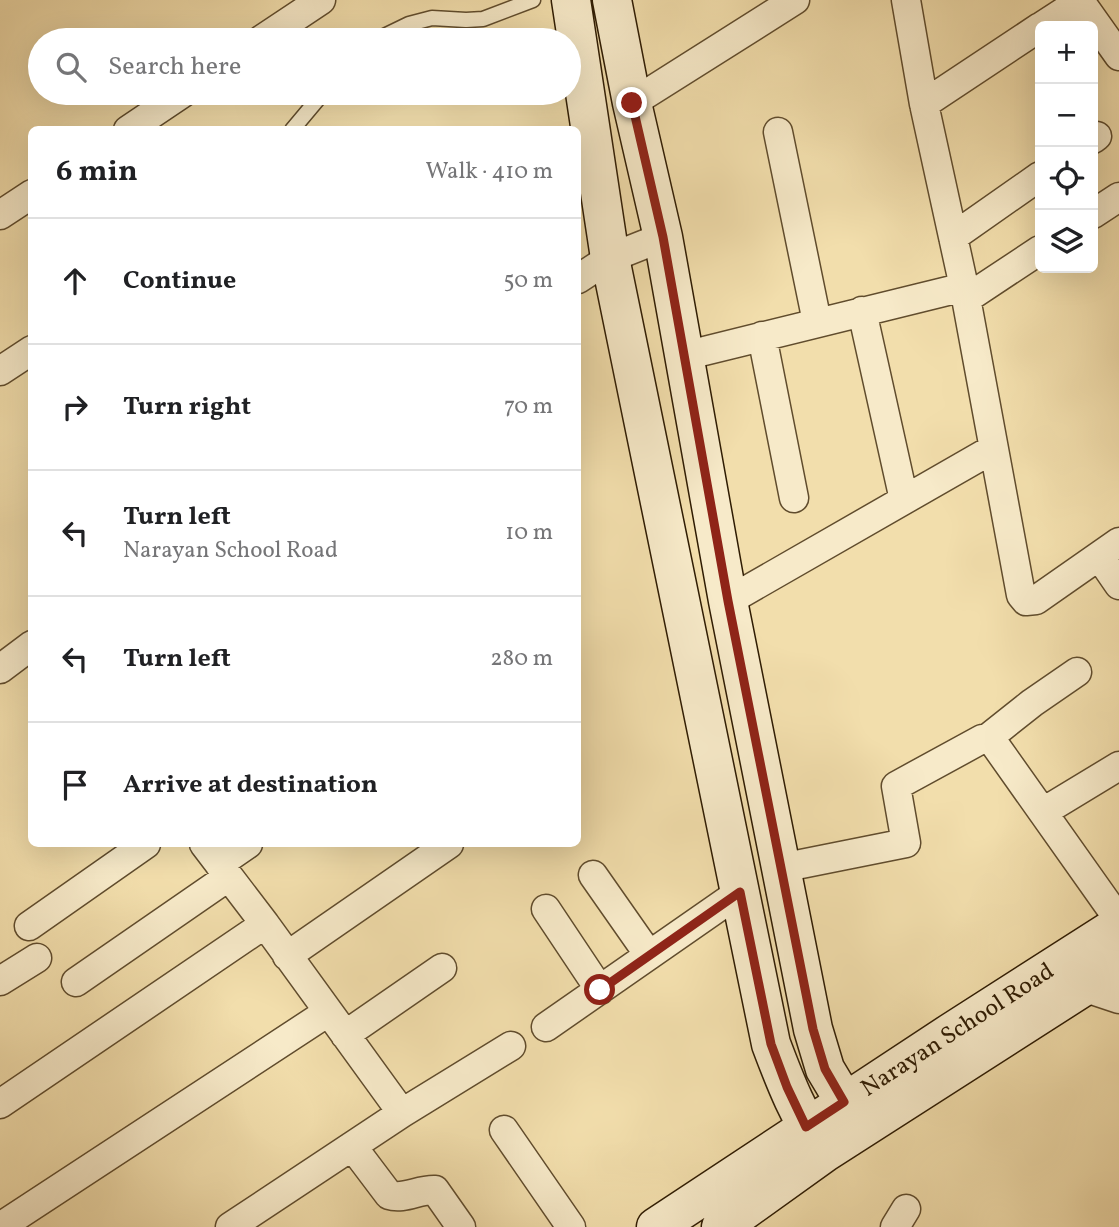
<!DOCTYPE html>
<html lang="en">
<head>
<meta charset="utf-8">
<style>
	body { margin:0; font-family:Vollkorn,serif; background:#f2f2f2; color:#202124 }
	.controls { position:absolute; right:21px; top:21px; display:grid; overflow:hidden; border-radius:10px; box-shadow:0 7px 28px #0002 }
	.controls button { width:63px; height:63px; display:grid; place-items:center; padding:0; border:0; border-bottom:2px solid #e0e0e0; background:#fff; color:#202124; font:35px sans-serif }
	.stop { position:absolute; width:21px; height:21px; margin:-16px; border:5px solid #8f2418; border-radius:50%; background:#fff }
	.stop.end { background:#8f2418; border-color:#fff; box-shadow:0 2px 7px #0008 }
	.list { margin:0; padding:0; list-style:none }
	h2 { display:flex; justify-content:space-between; align-items:center; height:91px; margin:0; padding:0 28px; font-size:30px }
	h2 small { font-size:23px; font-weight:400; color:#757577 }
	.list li { display:grid; grid-template-columns:46px 1fr auto; gap:21px; align-items:center; box-sizing:border-box; height:126px; padding:0 28px; border-top:2px solid #e0e0e0 }
	.list b { display:block; font-size:26px; white-space:nowrap }
	.list p { margin:0; font-size:23px; white-space:nowrap; color:#757577 }
	.list em { font-size:23px; font-style:normal; color:#757577 }
	.icon { flex:none; width:38px; height:38px; fill:none; stroke:currentColor; stroke-width:2; stroke-linecap:round; stroke-linejoin:round }
	.map { position:relative; flex:none; width:1119px; height:1227px; overflow:hidden }
	.search { position:absolute; background:#fff; box-shadow:0 7px 28px #0002; left:28px; top:28px; width:553px; height:77px; display:flex; align-items:center; gap:18px; box-sizing:border-box; padding:0 24px; border-radius:38px; color:#757577; font-size:26px }
	.panel { position:absolute; background:#fff; box-shadow:0 7px 28px #0002; left:28px; top:126px; width:553px; height:721px; border-radius:10px }
	.map>svg:first-child { display:block }
	.lines { fill:none; stroke-linecap:round; stroke-linejoin:round }
	.lane-casing { stroke:#604c2d; stroke-width:17 }
	.street-casing { stroke:#604c2d; stroke-width:31 }
	.secondary-casing { stroke:#2f1c03; stroke-width:41 }
	.lane { stroke:#f7eac9; stroke-width:14 }
	.street { stroke:#f7eac9; stroke-width:28 }
	.secondary { stroke:#f7eac9; stroke-width:38 }
	.route { stroke:#8f2418; stroke-width:9 }
	.labels { text-anchor:middle; stroke-width:5; stroke-linejoin:round; paint-order:stroke }
	.street-label { font-size:24px; fill:#2f1c03; stroke:#f7eac9 }
</style>
</head>
<body>
<div class="map">
<svg width="1119" height="1227" viewBox="0 0 1119 1227">
	<rect width="100%" height="100%" fill="#f2deac"/>
	<filter id="stains"><feTurbulence type="fractalNoise" baseFrequency=".00286" numOctaves="4"/><feColorMatrix values="0 0 0 0 .2 0 0 0 0 .09 0 0 0 0 .02 0 0 0 .5 -.17"/></filter>
	<radialGradient id="worn" r=".72"><stop offset=".6" stop-color="#630" stop-opacity="0"/><stop offset="1" stop-color="#630" stop-opacity=".3"/></radialGradient>
	<g class="lines">
		<defs>
			<path id="lane" d="M376,40l33,-16 23,-6 34,2 17,-1 50,-19
				M292,130l31,-37"/>
			<path id="street" d="M906,0l18,104 40,183 57,308 5,6 10,-1 83,-58
				M1080,1l39,55
				M1042,26l40,-26
				M261,40l60,-40
				M632,103l163,-103
				M924,104l116,-77
				M128,130l55,-37
				M778,132l39,190
				M1093,139l4,-3
				M1093,214l26,-17
				M0,215l32,-21
				M953,237l87,-61
				M578,279l32,-21 53,-21
				M966,299l74,-49
				M862,311l42,189
				M762,336l32,162
				M684,356l280,-69
				M0,371l32,-21
				M1099,556l20,29
				M728,601l265,-152
				M0,669l32,-24
				M988,738l44,-35 45,-31
				M1043,812l76,-46
				M204,844l61,80 137,189
				M219,864l29,-20
				M781,868l125,-25 -10,-57 86,-47 6,-1 5,4 126,178
				M593,875l56,80
				M546,909l54,81
				M29,926l117,-82
				M287,956l162,-112
				M0,981l37,-23
				M76,982l152,-105
				M1083,987l36,12
				M546,1027l194,-135
				M345,1035l97,-67
				M0,1104l265,-180
				M504,1130l67,97
				M352,1146l37,49c15,5 30,-6 46,-5l26,37
				M0,1227l328,-215
				M230,1227l172,-114 109,-67
				M895,1227l11,-18"/>
			<path id="secondary" d="M571,0l39,258 161,786c15,40 28,73 53,109
				M612,0l20,103 31,134 65,364 85,428 12,40 36,60
				M656,1227l291,-192 172,-110
				M721,1227l103,-74 259,-166 36,-25"/>
		</defs>
		<use href="#lane" class="lane-casing"/>
		<use href="#street" class="street-casing"/>
		<use href="#secondary" class="secondary-casing"/>
		<use href="#lane" class="lane"/>
		<use href="#street" class="street"/>
		<use href="#secondary" class="secondary"/>
	</g>
	<g class="lines">
		<path class="route" d="M600,990l140,-98 31,152 16,43 19,40 38,-25 -19,-33 -12,-40 -85,-428 -65,-364 -31,-134"/>
	</g>
	<g class="labels">
		<g class="street-label">
			<text transform="translate(957 1029) rotate(-33)" y="8">Narayan School Road</text>
		</g>
	</g>
	<rect width="100%" height="100%" filter="url(#stains)"/>
	<rect width="100%" height="100%" fill="url(#worn)"/>
</svg>
<div class="controls">
<button>+</button>
<button>−</button>
<button><svg class="icon" aria-label="locate" viewBox="0 0 24 24"><circle cx="12" cy="12" r="6"/><path d="M12 2v4M12 18v4M2 12h4M18 12h4"/></svg></button>
<button><svg class="icon" aria-label="layers" viewBox="0 0 24 24"><path d="M12 4l9 5-9 5-9-5zM3 14l9 5 9-5"/></svg></button>
</div>
<div class="stop" style="left:600px;top:990px"></div>
<div class="stop end" style="left:632px;top:103px"></div>
<div class="search"><svg class="icon" aria-label="search" viewBox="0 0 24 24"><circle cx="10" cy="10" r="6"/><path d="M15 15l6 6"/></svg>Search here</div>
<section class="panel">
<h2>6 min<small>Walk · 410 m</small></h2>
<ul class="list">
<li><svg class="icon" aria-label="ahead" viewBox="0 0 24 24"><path d="M12 20V5M6 11l6-6 6 6"/></svg><div><b>Continue</b></div><em>50 m</em></li>
<li><svg class="icon" aria-label="right" viewBox="0 0 24 24"><path d="M7 20v-9h11M14 6l5 5-5 5"/></svg><div><b>Turn right</b></div><em>70 m</em></li>
<li><svg class="icon" aria-label="left" viewBox="0 0 24 24"><path d="M17 20v-9H6M10 6l-5 5 5 5"/></svg><div><b>Turn left</b><p>Narayan School Road</p></div><em>10 m</em></li>
<li><svg class="icon" aria-label="left" viewBox="0 0 24 24"><path d="M17 20v-9H6M10 6l-5 5 5 5"/></svg><div><b>Turn left</b></div><em>280 m</em></li>
<li><svg class="icon" aria-label="arrive" viewBox="0 0 24 24"><path d="M6 21V4h12l-3 4 3 4H6"/></svg><div><b>Arrive at destination</b></div></li>
</ul>
</section>
</div>
</body>
</html>
